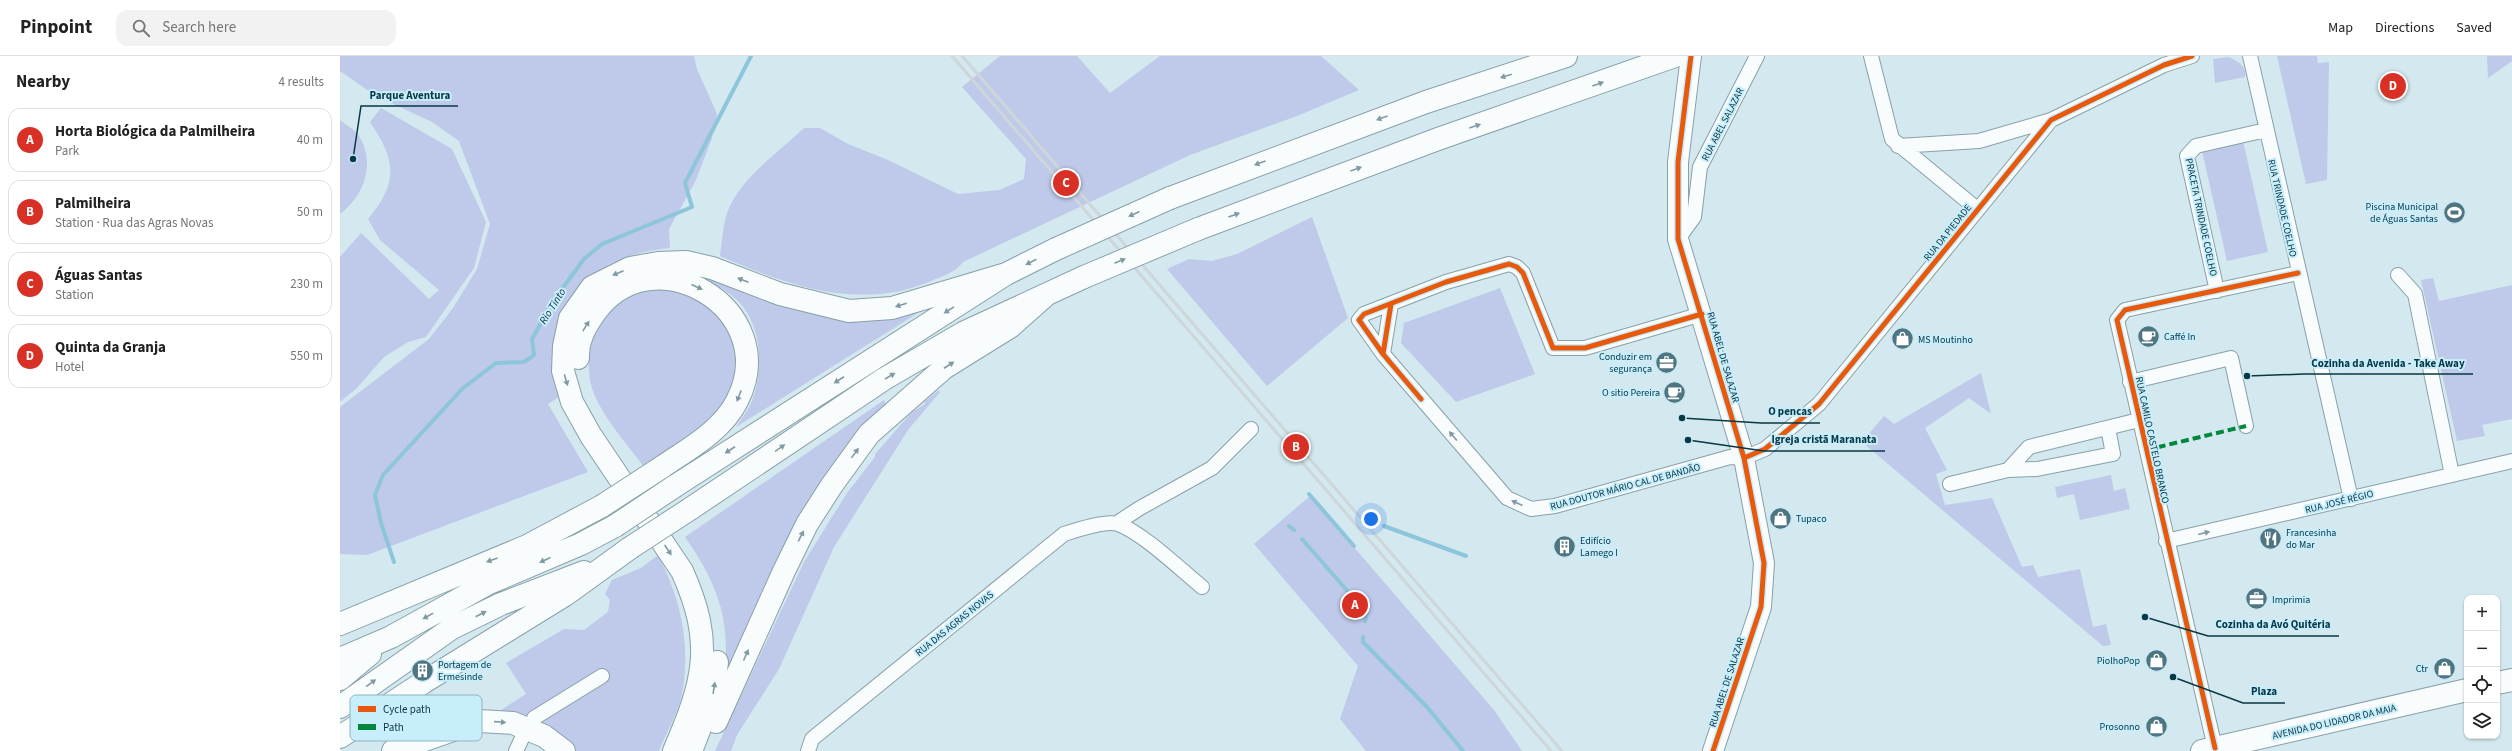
<!DOCTYPE html>
<html lang="en">
<head>
<meta charset="utf-8">
<style>
	body { margin:0; font-family:"Source Sans 3",sans-serif; background:#f2f2f2; color:#222 }
	.controls { position:absolute; right:12px; bottom:12px; display:grid; overflow:hidden; border-radius:8px; box-shadow:0 1px 3px #0004 }
	.controls button { width:36px; height:36px; display:grid; place-items:center; padding:0; border:0; border-bottom:1px solid #e0e0e0; background:#fff; color:#222; font:20px sans-serif }
	.you { position:absolute; left:1031px; top:463px; width:14px; height:14px; margin:-10px; border:3px solid #fff; border-radius:50%; background:#1a73e8; box-shadow:0 0 0 6px #1a73e833 }
	.badge { display:grid; place-items:center; width:26px; height:26px; border-radius:50%; background:#d93025; color:#fff; font-size:13px; font-weight:700 }
	.pin { position:absolute; translate:-50% -50%; border:2px solid #fff; box-shadow:0 1px 4px #0006 }
	.list { margin:0; padding:0; list-style:none }
	h2 { display:flex; justify-content:space-between; align-items:center; height:52px; margin:0; padding:0 16px; font-size:17px }
	h2 small { font-size:13px; font-weight:400; color:#767676 }
	.list li { display:grid; grid-template-columns:26px 1fr auto; gap:12px; align-items:center; box-sizing:border-box; height:64px; margin:0 8px 8px; padding:0 8px; border:1px solid #e0e0e0; border-radius:12px }
	.list b { display:block; font-size:15px; white-space:nowrap }
	.list p { margin:0; font-size:13px; white-space:nowrap; color:#767676 }
	.list em { font-size:13px; font-style:normal; color:#767676 }
	.icon { flex:none; width:22px; height:22px; fill:none; stroke:currentColor; stroke-width:2; stroke-linecap:round; stroke-linejoin:round }
	.map { position:relative; flex:none; width:2172px; height:695px; overflow:hidden }
	header { display:flex; align-items:center; gap:24px; box-sizing:border-box; height:56px; padding:0 20px; background:#fff; border-bottom:1px solid #e0e0e0 }
	header strong { font-size:19px }
	nav { display:flex; gap:22px; margin-inline-start:auto; font-size:14px }
	.search { width:280px; height:36px; background:#f2f2f2; display:flex; align-items:center; gap:10px; box-sizing:border-box; padding:0 14px; border-radius:12px; color:#767676; font-size:15px }
	main { display:flex }
	aside { flex:1; background:#fff }
	.map>svg:first-child { display:block }
	.green { fill:#bfc9e9 }
	.lines { fill:none; stroke-linecap:round; stroke-linejoin:round }
	.stream { stroke:#8dc6da; stroke-width:4 }
	.street-casing { stroke:#88a0a8; stroke-width:16 }
	.secondary-casing { stroke:#88a0a8; stroke-width:22 }
	.primary-casing { stroke:#88a0a8; stroke-width:24 }
	.highway-casing { stroke:#88a0a8; stroke-width:24 }
	.street { stroke:#f9fcfd; stroke-width:14 }
	.secondary { stroke:#f9fcfd; stroke-width:20 }
	.primary { stroke:#f9fcfd; stroke-width:22 }
	.highway { stroke:#f9fcfd; stroke-width:22 }
	.rail { stroke:#ced6d9; stroke-width:3 }
	.highway-bridge-casing { stroke:#88a0a8; stroke-width:24; stroke-linecap:butt }
	.highway-bridge { stroke:#f9fcfd; stroke-width:22 }
	.quiet { stroke:#00873e; stroke-width:4; stroke-dasharray:8 4; stroke-linecap:butt }
	.cycleway-casing { stroke:#c8edfb; stroke-width:8 }
	.cycleway { stroke:#e8590c; stroke-width:5 }
	.oneway { fill:#809aa1 }
	.labels { text-anchor:middle; stroke-width:4; stroke-linejoin:round; paint-order:stroke }
	.street-label { font-size:10px; fill:#083745; stroke:#c8edfb }
	.poi-label { font-size:10px; fill:#083745; stroke:#c8edfb; text-anchor:start }
	.water-label { font-size:11px; font-style:italic; fill:#123440; stroke:#c8edfb }
	.key { fill:#c8edfb; stroke:#8eb6c4; stroke-width:1 }
	.key-label { font-size:11px; fill:#083745 }
	.leader { fill:none; stroke:#083745; stroke-width:1.5 }
	.callout-dot { fill:#083745; stroke:#c8edfb; stroke-width:1.5 }
	.callout-label { font-size:11px; text-anchor:middle; font-weight:bold; fill:#083745; stroke:#c8edfb; stroke-width:4; stroke-linejoin:round; paint-order:stroke }
</style>
</head>
<body>
<header>
<strong>Pinpoint</strong>
<div class="search"><svg class="icon" aria-label="search" viewBox="0 0 24 24"><circle cx="10" cy="10" r="6"/><path d="M15 15l6 6"/></svg>Search here</div>
<nav><a>Map</a><a>Directions</a><a>Saved</a></nav>
</header>
<main>
<aside>
<h2>Nearby<small>4 results</small></h2>
<ul class="list">
<li><span class="badge">A</span><div><b>Horta Biológica da Palmilheira</b><p>Park</p></div><em>40 m</em></li>
<li><span class="badge">B</span><div><b>Palmilheira</b><p>Station · Rua das Agras Novas</p></div><em>50 m</em></li>
<li><span class="badge">C</span><div><b>Águas Santas</b><p>Station</p></div><em>230 m</em></li>
<li><span class="badge">D</span><div><b>Quinta da Granja</b><p>Hotel</p></div><em>550 m</em></li>
</ul>
</aside>
<div class="map">
<svg width="2172" height="695" viewBox="0 0 2172 695">
	<rect width="100%" height="100%" fill="#d4e8ef"/>
	<path class="green" d="M0,0h354l3,13 20,45 -5,24 -16,42 -27,49 1,19c-83,7 -136,65 -111,149l-11,7 40,68 -221,83 -27,-1v-147l89,-68 24,-31 24,-39 13,-45 -31,-83 -27,-19 -56,-26 -36,-25z
		M660,0h77l33,37 50,-37h161l38,34 -62,26 -107,39 -227,107c-8,11 -21,14 -34,20 -71,29 -142,3 -209,-26 2,-14 3,-30 7,-43 13,-35 51,-60 77,-85h16l28,16 40,16 70,34 41,-4 25,-11 2,-20 -64,-72z
		M1937,0h40l1,7 11,-1 -2,118 -21,4z
		M2147,0h25v5l-24,17z
		M1889,1c8,4 18,9 16,20l-30,6 -2,-24z
		M41,52l71,41 34,73 -12,46 -48,69 -18,5 -24,15 -27,31 -17,14v-145l21,-24 68,66 10,-9 -59,-50 -12,-21c31,-37 28,-59 2,-97z
		M0,64c6,5 15,10 19,16 17,27 5,60 -19,78z
		M1903,85l25,111 -41,9 -25,-110z
		M972,161l36,101 -81,68 -100,-117 22,-10 23,2 25,-7z
		M344,213l191,49 43,-5 -182,114c5,-8 11,-15 15,-24 13,-31 12,-78 -14,-103 -15,-14 -35,-22 -53,-31z
		M2093,222l6,23 73,-16v134l-30,6 3,11 -28,5 -36,-161z
		M330,232c9,3 22,4 30,9 11,7 19,17 26,28 21,37 8,70 -19,99 -13,14 -46,31 -63,43 -17,-23 -39,-47 -50,-73 -12,-30 -3,-71 21,-92 15,-13 37,-13 55,-14z
		M1160,232l35,86 -79,28 -55,-59 3,-20z
		M1641,317l10,41 -22,-16 -44,30 22,42 -11,4 9,31 47,-7 30,69 11,-2 5,12 42,-8 13,58 13,-3 5,21 -8,1 -241,-204 22,-26 10,8z
		M599,334l1,2 -32,38 -74,117 -55,122 -42,66 -6,16h-16l89,-189 43,-69 28,-36v-3l37,-42 13,-8 -1,-2z
		M544,344l2,5 -31,33 -131,245c7,-61 -4,-96 -39,-146z
		M1771,419l3,16 11,-3 5,21 -50,11 -6,-26 -17,4 -2,-11z
		M970,440l184,214 28,41h-156l-26,-32 18,-53 -104,-122z
		M318,499c23,44 33,90 24,139 -4,19 -16,39 -23,57h-88l-73,-39 28,-18 -20,-31 58,-34 20,1 24,-18 2,-12 -5,-6 7,-14 29,-12z"/>
	<g class="lines">
		<path class="stream" d="M969,438l45,52
			M949,470l5,4
			M1044,470l82,30
			M962,483l48,55
			M54,506l-13,-39 -6,-28 8,-20 79,-86 34,-26 28,-1 10,-7 -2,-16 24,-42 28,-38 18,-15 90,-37 -7,-24 66,-127
			M1019,548l8,7 -2,10
			M1023,581v5l64,65 36,44"/>
		<defs>
			<path id="street" d="M1531,0l21,83 85,70
				M1910,0l101,443
				M1558,90l81,-5 72,-21
				M1338,183l16,-22 6,-50 57,-111
				M2058,219l17,19 37,181
				M1877,235l-30,-135 9,-10 70,-16
				M1362,258l-117,34h-32l-30,-75 -6,-6 -8,-3 -63,18 -82,32 -5,6 24,34 124,144 24,11 24,-3 175,-49 14,1 21,-9 54,-45 232,-284 113,-55 28,-9
				M1043,298l8,-50
				M1790,326l101,-24 15,68
				M1768,372l5,26 -76,15 -29,1 21,-23 110,-27
				M1610,428l58,-14
				M777,467l23,-15 72,-40 39,-39
				M1826,485l346,-80
				M194,662l68,-42
				M1875,692l-98,-428 8,-10 173,-37
				M176,695l7,-15
				M468,695l4,-12 252,-205c12,-4 43,-14 54,-10 25,9 63,46 84,63"/>
			<path id="secondary" d="M1351,0l-13,106v77l66,219 20,105 -3,44 -48,144"/>
			<path id="primary" d="M2157,627l15,-3
				M1862,695l265,-61"/>
			<path id="highway" d="M830,142l256,-96 140,-46
				M858,173l240,-90 237,-83
				M238,302c-1,-17 7,-31 16,-44 58,-84 190,-4 143,87 -15,30 -49,48 -75,66
				M335,430l331,-212 50,-25
				M350,453l194,-130 79,-46 121,-56
				M0,568l187,-78 75,-40
				M0,603l51,-22 96,-53 94,-40 34,-18
				M0,623l30,-25
				M0,651l112,-79 49,-24 83,-32
				M376,666l68,-151 23,-47 25,-39 37,-51 75,-66 66,-41 36,-32
				M0,681l84,-55 141,-87 65,-47
				M53,695l86,-30 34,2 31,13 20,15
				M334,695c30,-70 41,-107 8,-180l-91,-135 -19,-34 -9,-31 1,-25 6,-28 22,-31 38,-19 28,-5 28,-1 26,6 68,26 69,17 43,-3 114,-34
				M351,695l22,-56 4,-33"/>
		</defs>
		<use href="#street" class="street-casing"/>
		<use href="#secondary" class="secondary-casing"/>
		<use href="#primary" class="primary-casing"/>
		<use href="#highway" class="highway-casing"/>
		<use href="#street" class="street"/>
		<use href="#secondary" class="secondary"/>
		<use href="#primary" class="primary"/>
		<use href="#highway" class="highway"/>
		<path class="rail" d="M612,0l599,695
			M622,0l600,695"/>
		<defs>
			<path id="highway-bridge" d="M716,193l114,-51
				M744,221l114,-48
				M262,450l60,-39
				M275,470l60,-40
				M290,492l60,-39"/>
		</defs>
		<use href="#highway-bridge" class="highway-bridge-casing"/>
		<use href="#highway-bridge" class="highway-bridge"/>
		<path class="quiet" d="M1806,394l100,-24"/>
		<defs>
			<path id="cycleway" d="M1351,0l-13,106v77l66,219 20,105 -3,44 -48,144
				M1043,298l8,-50
				M1081,343l-38,-45 -24,-34 5,-6 82,-32 63,-18 8,3 6,6 30,75h32l117,-34
				M1404,402l21,-9 54,-45 232,-284 113,-55 28,-9
				M1875,692l-98,-428 8,-10 173,-37"/>
		</defs>
		<use href="#cycleway" class="cycleway-casing"/>
		<use href="#cycleway" class="cycleway"/>
	</g>
	<defs><path id="oneway-solid" d="M-6-.8H1V-3.2L6.5 0L1 3.2V.8H-6Z"/></defs>
	<g class="oneway">
		<use href="#oneway-solid" transform="translate(1166 20) rotate(162)"/>
		<use href="#oneway-solid" transform="translate(1258 28) rotate(-20)"/>
		<use href="#oneway-solid" transform="translate(1042 62) rotate(160)"/>
		<use href="#oneway-solid" transform="translate(1135 70) rotate(-19)"/>
		<use href="#oneway-solid" transform="translate(920 107) rotate(160)"/>
		<use href="#oneway-solid" transform="translate(1016 113) rotate(-20)"/>
		<use href="#oneway-solid" transform="translate(794 158) rotate(156)"/>
		<use href="#oneway-solid" transform="translate(894 159) rotate(-20)"/>
		<use href="#oneway-solid" transform="translate(780 205) rotate(-23)"/>
		<use href="#oneway-solid" transform="translate(691 206) rotate(153)"/>
		<use href="#oneway-solid" transform="translate(278 217) rotate(157)"/>
		<use href="#oneway-solid" transform="translate(403 224) rotate(-159)"/>
		<use href="#oneway-solid" transform="translate(357 231) rotate(24)"/>
		<use href="#oneway-solid" transform="translate(561 249) rotate(163)"/>
		<use href="#oneway-solid" transform="translate(609 254) rotate(148)"/>
		<use href="#oneway-solid" transform="translate(246 270) rotate(-58)"/>
		<use href="#oneway-solid" transform="translate(609 309) rotate(-33)"/>
		<use href="#oneway-solid" transform="translate(550 320) rotate(-31)"/>
		<use href="#oneway-solid" transform="translate(226 324) rotate(74)"/>
		<use href="#oneway-solid" transform="translate(499 324) rotate(147)"/>
		<use href="#oneway-solid" transform="translate(399 340) rotate(111)"/>
		<use href="#oneway-solid" transform="translate(1113 380) rotate(-131)"/>
		<use href="#oneway-solid" transform="translate(440 392) rotate(-34)"/>
		<use href="#oneway-solid" transform="translate(390 394) rotate(147)"/>
		<use href="#oneway-solid" transform="translate(515 397) rotate(-54)"/>
		<use href="#oneway-solid" transform="translate(1177 447) rotate(-156)"/>
		<use href="#oneway-solid" transform="translate(1864 477) rotate(-14)"/>
		<use href="#oneway-solid" transform="translate(461 480) rotate(-63)"/>
		<use href="#oneway-solid" transform="translate(328 494) rotate(56)"/>
		<use href="#oneway-solid" transform="translate(152 504) rotate(160)"/>
		<use href="#oneway-solid" transform="translate(205 504) rotate(156)"/>
		<use href="#oneway-solid" transform="translate(141 558) rotate(-27)"/>
		<use href="#oneway-solid" transform="translate(88 560) rotate(151)"/>
		<use href="#oneway-solid" transform="translate(406 599) rotate(-66)"/>
		<use href="#oneway-solid" transform="translate(31 627) rotate(-36)"/>
		<use href="#oneway-solid" transform="translate(374 632) rotate(-81)"/>
		<use href="#oneway-solid" transform="translate(160 666) rotate(4)"/>
	</g>
	<defs>
		<symbol id="stadium-disc" viewBox="-11 -11 22 22"><circle r="9.5" fill="#4f7580" stroke="#c8edfb"/><path d="M0-5a6.5 5 0 1 0 0 10a6.5 5 0 1 0 0-10ZM-3.5-1.8h7v3.6h-7Z" fill="#fff"/></symbol>
		<symbol id="cafe-disc" viewBox="-11 -11 22 22"><circle r="9.5" fill="#4f7580" stroke="#c8edfb"/><path d="M-5.5-4.5H6V0H3Q3 3.5 0 3.5H-2.5Q-5.5 3.5-5.5 0ZM3-3.2v2h1.7v-2ZM-6 4.5H4V6H-6Z" fill="#fff"/></symbol>
		<symbol id="shop-disc" viewBox="-11 -11 22 22"><circle r="9.5" fill="#4f7580" stroke="#c8edfb"/><path d="M-5-2.5h2.3a2.7 3.5 0 0 1 5.4 0H5L5.5 6h-11ZM-1.5-2.5h3a1.5 2.3 0 0 0-3 0Z" fill="#fff"/></symbol>
		<symbol id="office-disc" viewBox="-11 -11 22 22"><circle r="9.5" fill="#4f7580" stroke="#c8edfb"/><path d="M-6-3h4V-5.5h4V-3h4V5H-6ZM-1-4.5V-3h2v-1.5ZM-6 0V1H6V0Z" fill="#fff"/></symbol>
		<symbol id="restaurant-disc" viewBox="-11 -11 22 22"><circle r="9.5" fill="#4f7580" stroke="#c8edfb"/><path d="M-5-6h1v4h1v-4h1v4h1v-4h1v5L-1.5 .5V6h-2V.5L-5-1ZM5-6V6H3V1.5H1.5Q1.5-4 5-6Z" fill="#fff"/></symbol>
		<symbol id="building-disc" viewBox="-11 -11 22 22"><circle r="9.5" fill="#4f7580" stroke="#c8edfb"/><path d="M-4-6H4V6H1V3H-1V6H-4ZM-2.5-4.3h1.7v1.8h-1.7ZM.8-4.3h1.7v1.8H.8ZM-2.5-1h1.7V.8h-1.7ZM.8-1h1.7V.8H.8Z" fill="#fff"/></symbol>
	</defs>
	<g fill-rule="evenodd">
		<use href="#stadium-disc" x="2102" y="144" width="25" height="25"/>
		<use href="#cafe-disc" x="1796" y="268" width="25" height="25"/>
		<use href="#shop-disc" x="1550" y="270" width="25" height="25"/>
		<use href="#office-disc" x="1314" y="294" width="25" height="25"/>
		<use href="#cafe-disc" x="1322" y="324" width="25" height="25"/>
		<use href="#shop-disc" x="1428" y="450" width="25" height="25"/>
		<use href="#restaurant-disc" x="1918" y="470" width="25" height="25"/>
		<use href="#building-disc" x="1212" y="478" width="25" height="25"/>
		<use href="#office-disc" x="1904" y="530" width="25" height="25"/>
		<use href="#shop-disc" x="1804" y="592" width="25" height="25"/>
		<use href="#shop-disc" x="2092" y="600" width="25" height="25"/>
		<use href="#building-disc" x="70" y="602" width="25" height="25"/>
		<use href="#shop-disc" x="1804" y="658" width="25" height="25"/>
	</g>
	<g class="labels">
		<g class="street-label">
			<text transform="translate(1382 68) rotate(-63)" y="4">RUA ABEL SALAZAR</text>
			<text transform="translate(1943 152) rotate(77)" y="4">RUA TRINDADE COELHO</text>
			<text transform="translate(1862 161) rotate(78)" y="4">PRACETA TRINDADE COELHO</text>
			<text transform="translate(1607 176) rotate(-51)" y="4">RUA DA PIEDADE</text>
			<text transform="translate(1384 301) rotate(74)" y="4">RUA ABEL DE SALAZAR</text>
			<text transform="translate(1813 384) rotate(78)" y="4">RUA CAMILO CASTELO BRANCO</text>
			<text transform="translate(1285 430) rotate(-15)" y="4">RUA DOUTOR MÁRIO CAL DE BANDÃO</text>
			<text transform="translate(1999 445) rotate(-14)" y="4">RUA JOSÉ RÉGIO</text>
			<text transform="translate(614 567) rotate(-39)" y="4">RUA DAS AGRAS NOVAS</text>
			<text transform="translate(1386 626) rotate(-72)" y="4">RUA ABEL DE SALAZAR</text>
			<text transform="translate(1994 665) rotate(-13)" y="4">AVENIDA DO LIDADOR DA MAIA</text>
		</g>
		<g class="poi-label">
			<text x="2098" y="154" text-anchor="end">Piscina Municipal<tspan x="2098" dy="12">de Águas Santas</tspan></text>
			<text x="1824" y="284">Caffé In</text>
			<text x="1578" y="287">MS Moutinho</text>
			<text x="1312" y="304" text-anchor="end">Conduzir em<tspan x="1312" dy="12">segurança</tspan></text>
			<text x="1320" y="340" text-anchor="end">O sitio Pereira</text>
			<text x="1456" y="466">Tupaco</text>
			<text x="1946" y="480">Francesinha<tspan x="1946" dy="12">do Mar</tspan></text>
			<text x="1240" y="488">Edifício<tspan x="1240" dy="12">Lamego I</tspan></text>
			<text x="1932" y="547">Imprimia</text>
			<text x="1800" y="608" text-anchor="end">PiolhoPop</text>
			<text x="98" y="612">Portagem de<tspan x="98" dy="12">Ermesinde</tspan></text>
			<text x="2088" y="616" text-anchor="end">Ctr</text>
			<text x="1800" y="674" text-anchor="end">Prosonno</text>
		</g>
		<g class="water-label">
			<text transform="translate(212 250) rotate(-58)" y="4">Rio Tinto</text>
		</g>
	</g>
	<rect x="10" y="639" width="132" height="46" rx="6" class="key"/>
	<rect x="18" y="650" width="18" height="6" fill="#e8590c"/>
	<rect x="18" y="668" width="18" height="6" fill="#00873e"/>
	<g class="key-label">
		<text x="43" y="657">Cycle path</text>
		<text x="43" y="675">Path</text>
	</g>
	<path class="leader" d="M13 103L21 50H118M1907 320L1964 318H2133M1342 362L1421 367H1480M1348 384L1424 395H1545M1805 561L1868 580H1999M1833 621L1903 647H1945"/>
	<g class="callout-dot">
		<circle cx="13" cy="103" r="4"/>
		<circle cx="1907" cy="320" r="4"/>
		<circle cx="1342" cy="362" r="4"/>
		<circle cx="1348" cy="384" r="4"/>
		<circle cx="1805" cy="561" r="4"/>
		<circle cx="1833" cy="621" r="4"/>
	</g>
	<g class="callout-label">
		<text x="70" y="43">Parque Aventura</text>
		<text x="2048" y="311">Cozinha da Avenida - Take Away</text>
		<text x="1450" y="359">O pencas</text>
		<text x="1484" y="387">Igreja cristã Maranata</text>
		<text x="1933" y="572">Cozinha da Avó Quitéria</text>
		<text x="1924" y="639">Plaza</text>
	</g>
</svg>
<div class="controls">
<button>+</button>
<button>−</button>
<button><svg class="icon" aria-label="locate" viewBox="0 0 24 24"><circle cx="12" cy="12" r="6"/><path d="M12 2v4M12 18v4M2 12h4M18 12h4"/></svg></button>
<button><svg class="icon" aria-label="layers" viewBox="0 0 24 24"><path d="M12 4l9 5-9 5-9-5zM3 14l9 5 9-5"/></svg></button>
</div>
<div class="you"></div>
<div class="pin badge" style="left:1015px;top:549px">A</div>
<div class="pin badge" style="left:956px;top:391px">B</div>
<div class="pin badge" style="left:726px;top:127px">C</div>
<div class="pin badge" style="left:2053px;top:30px">D</div>
</div>
</main>
</body>
</html>
